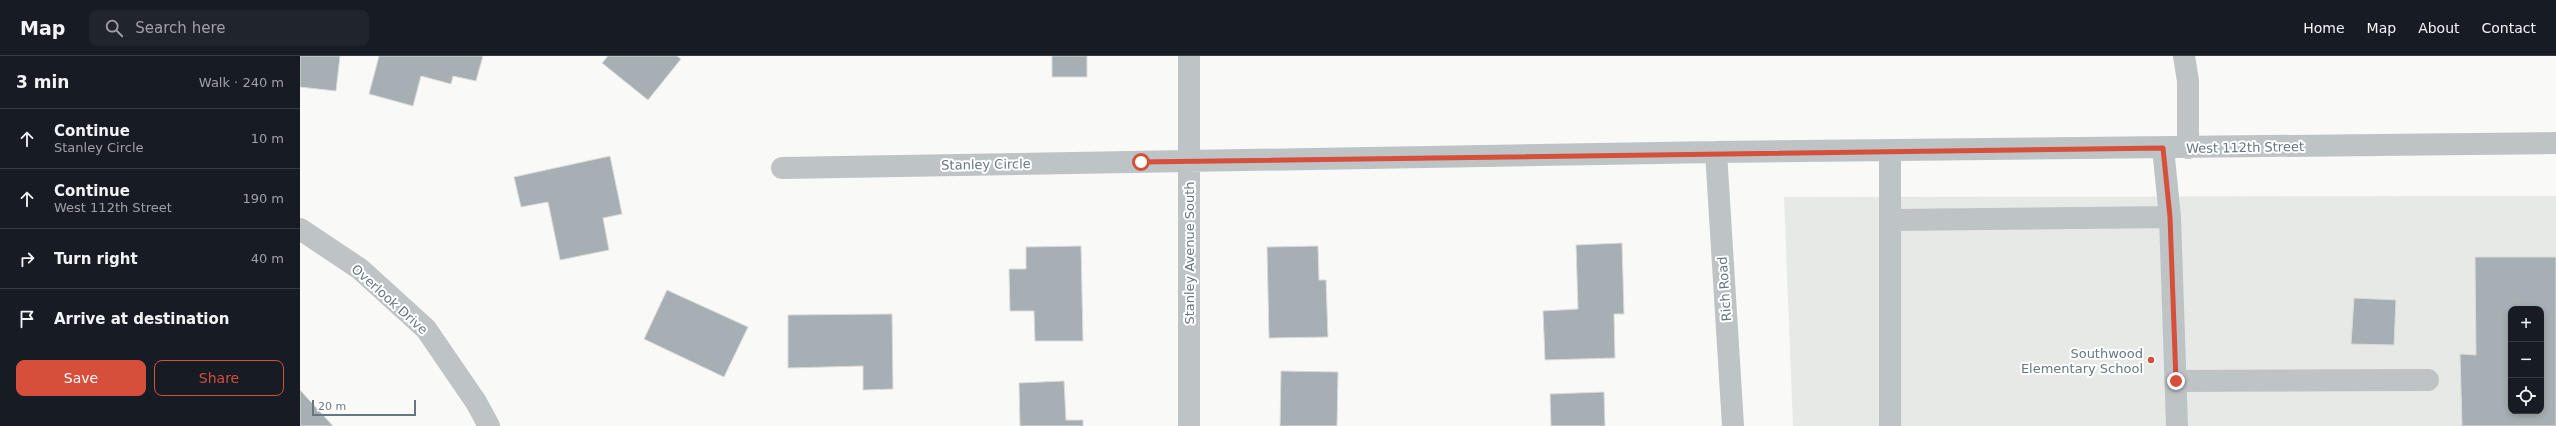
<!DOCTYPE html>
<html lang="en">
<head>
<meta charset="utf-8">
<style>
	body { margin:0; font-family:"DejaVu Sans",sans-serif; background:#20242c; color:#f1f3f6 }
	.controls { position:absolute; right:12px; bottom:12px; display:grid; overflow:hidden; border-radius:8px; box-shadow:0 2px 6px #0003 }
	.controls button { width:36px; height:36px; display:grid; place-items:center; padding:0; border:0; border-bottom:1px solid #363941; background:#171b24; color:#f1f3f6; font:20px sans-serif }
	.scale { position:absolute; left:12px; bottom:10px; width:104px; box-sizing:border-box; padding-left:4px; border:2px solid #66777f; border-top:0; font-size:11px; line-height:14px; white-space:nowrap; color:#66777f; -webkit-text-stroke:3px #fff; paint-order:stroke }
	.stop { position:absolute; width:12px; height:12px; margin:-9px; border:3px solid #d54f3b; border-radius:50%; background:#fff }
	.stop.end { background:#d54f3b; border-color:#fff; box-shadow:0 1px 4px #0008 }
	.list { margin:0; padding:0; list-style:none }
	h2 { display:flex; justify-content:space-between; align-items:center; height:52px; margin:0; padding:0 16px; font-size:17px }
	h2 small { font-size:13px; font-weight:400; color:#9ea1a6 }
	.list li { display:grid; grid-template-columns:26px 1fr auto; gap:12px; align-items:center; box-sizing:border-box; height:60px; padding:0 16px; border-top:1px solid #363941 }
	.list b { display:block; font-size:15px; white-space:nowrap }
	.list p { margin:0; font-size:13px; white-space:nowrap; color:#9ea1a6 }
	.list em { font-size:13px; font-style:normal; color:#9ea1a6 }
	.actions { display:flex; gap:8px; padding:12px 16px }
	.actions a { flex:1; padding:9px 0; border:1px solid #d54f3b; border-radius:8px; text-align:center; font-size:14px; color:#d54f3b }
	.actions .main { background:#d54f3b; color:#fff }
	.icon { flex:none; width:22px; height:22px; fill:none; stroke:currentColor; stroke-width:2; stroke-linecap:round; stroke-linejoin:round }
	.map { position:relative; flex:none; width:2256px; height:370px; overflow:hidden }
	header { display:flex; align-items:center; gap:24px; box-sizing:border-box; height:56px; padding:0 20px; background:#171b24; border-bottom:1px solid #363941 }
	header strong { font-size:19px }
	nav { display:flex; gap:22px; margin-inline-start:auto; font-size:14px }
	.search { width:280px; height:36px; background:#20242c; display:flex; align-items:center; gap:10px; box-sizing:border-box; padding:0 14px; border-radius:8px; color:#9ea1a6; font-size:15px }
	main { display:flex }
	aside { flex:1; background:#171b24 }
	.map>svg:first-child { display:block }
	.built { fill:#e7e9e7; fill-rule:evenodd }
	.building { fill:#a6afb3; stroke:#dbdbd9; fill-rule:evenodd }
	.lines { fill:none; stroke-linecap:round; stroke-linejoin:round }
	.minor { stroke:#bec3c6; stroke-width:22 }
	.route { stroke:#d54f3b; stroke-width:5 }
	.poi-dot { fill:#d54f3b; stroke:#fff; stroke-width:1.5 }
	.labels { text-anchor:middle; stroke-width:4; stroke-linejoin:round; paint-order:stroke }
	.street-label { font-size:13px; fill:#66777f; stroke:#fff }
	.poi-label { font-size:13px; fill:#66777f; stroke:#fff; text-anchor:end }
</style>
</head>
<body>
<header>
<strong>Map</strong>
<div class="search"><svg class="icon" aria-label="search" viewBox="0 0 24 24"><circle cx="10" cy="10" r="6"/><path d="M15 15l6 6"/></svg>Search here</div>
<nav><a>Home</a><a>Map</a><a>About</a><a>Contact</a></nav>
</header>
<main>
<aside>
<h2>3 min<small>Walk · 240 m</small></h2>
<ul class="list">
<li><svg class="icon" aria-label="ahead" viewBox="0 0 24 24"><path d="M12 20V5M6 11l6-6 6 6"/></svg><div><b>Continue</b><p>Stanley Circle</p></div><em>10 m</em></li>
<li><svg class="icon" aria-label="ahead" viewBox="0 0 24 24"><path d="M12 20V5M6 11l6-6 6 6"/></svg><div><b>Continue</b><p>West 112th Street</p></div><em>190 m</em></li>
<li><svg class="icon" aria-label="right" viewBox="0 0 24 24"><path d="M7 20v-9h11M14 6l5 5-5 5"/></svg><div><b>Turn right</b></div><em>40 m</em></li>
<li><svg class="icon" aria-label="arrive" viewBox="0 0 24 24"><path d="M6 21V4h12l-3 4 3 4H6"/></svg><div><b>Arrive at destination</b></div></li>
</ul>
<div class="actions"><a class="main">Save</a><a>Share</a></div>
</aside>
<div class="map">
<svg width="2256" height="370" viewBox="0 0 2256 370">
	<rect width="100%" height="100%" fill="#f9f9f7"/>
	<path class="built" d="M2256,140v230h-763l-9,-229zM2211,253h30v102h-30z"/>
	<path class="building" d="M0,0h40l-4,35 -36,-4z
		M79,0h104l-7,25 -23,-5 -2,8 -30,-8 -8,30 -44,-12z
		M308,0h69l4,3 -33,41 -46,-37z
		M752,0h35v21h-35z
		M310,100l12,58 -19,4 6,32 -49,10 -12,-58 -27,5 -7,-30z
		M1322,187l2,71h-10l1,44 -70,2 -2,-49 35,-2 -2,-64z
		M781,190l2,95h-48l-1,-30h-24l-1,-42h17v-22z
		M1018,190l1,34h7l2,57 -59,1 -2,-91z
		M2175,201h81v169h-94l-2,-72 16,1zM2211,253h30v102h-30z
		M367,234l81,37 -24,50 -80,-38z
		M2054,242l42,2 -2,45 -43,-1z
		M592,258l1,75 -30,1v-24l-75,2v-53z
		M981,315l57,1 -1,54h-57z
		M764,325l2,39h17v6h-63l-1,-43z
		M0,334l33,36h-33z
		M1304,336l1,34h-54l-1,-32z"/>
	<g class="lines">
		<path class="minor" d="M889,0v370
			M1884,0l4,25v67
			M1590,94v70l280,-3 -7,-69
			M1416,96l17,274
			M482,112l934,-16 840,-9
			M1870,161l7,209
			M0,173l60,40 66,60 50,73 13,24
			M1876,325l252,-1
			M1590,370v-206"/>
	</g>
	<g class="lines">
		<path class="route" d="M841,106l1022,-14 7,69 6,164"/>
	</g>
	<circle class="poi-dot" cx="1851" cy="304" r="4"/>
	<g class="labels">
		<g class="street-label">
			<text transform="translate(1945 91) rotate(-1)" y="5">West 112th Street</text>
			<text transform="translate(686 108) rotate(-1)" y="5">Stanley Circle</text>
			<text transform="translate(889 197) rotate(-90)" y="5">Stanley Avenue South</text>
			<text transform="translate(1424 233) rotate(-94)" y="5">Rich Road</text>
			<text transform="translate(90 243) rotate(42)" y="5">Overlook Drive</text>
		</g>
		<g class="poi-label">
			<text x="1843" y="302">Southwood<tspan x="1843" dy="15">Elementary School</tspan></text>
		</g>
	</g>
</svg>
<div class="controls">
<button>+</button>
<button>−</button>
<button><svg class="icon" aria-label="locate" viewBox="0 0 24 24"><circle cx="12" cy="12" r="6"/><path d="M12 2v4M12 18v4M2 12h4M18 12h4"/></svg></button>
</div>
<div class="scale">20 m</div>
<div class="stop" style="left:841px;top:106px"></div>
<div class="stop end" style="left:1876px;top:325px"></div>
</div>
</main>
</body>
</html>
